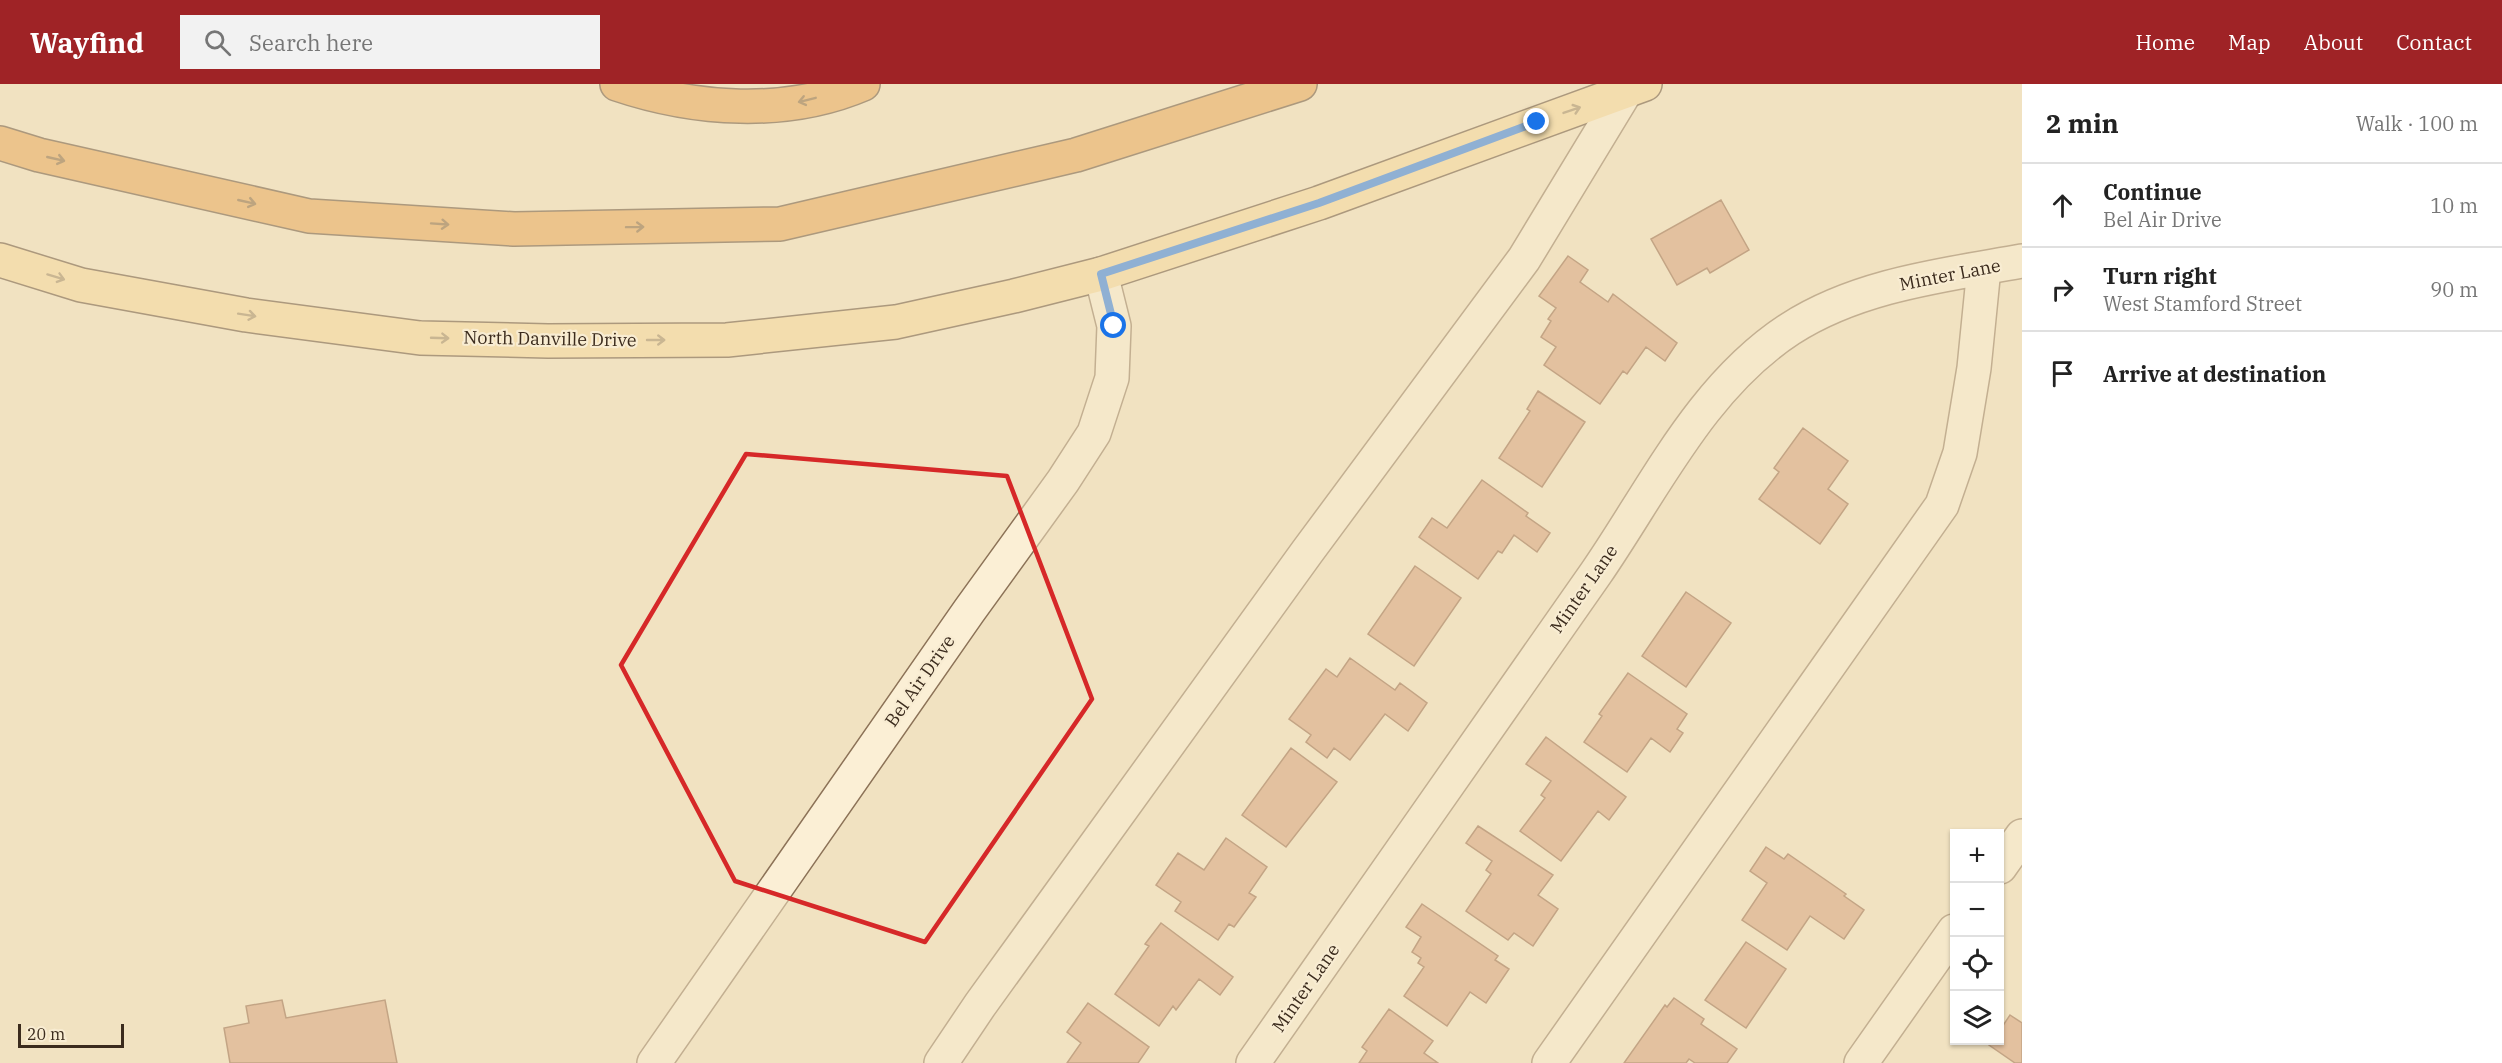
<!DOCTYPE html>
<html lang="en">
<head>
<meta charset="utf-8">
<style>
	body { margin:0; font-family:"IBM Plex Serif",serif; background:#f2f2f2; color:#222 }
	.controls { position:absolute; right:18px; bottom:18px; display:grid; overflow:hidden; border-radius:0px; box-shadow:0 2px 4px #0004 }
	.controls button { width:54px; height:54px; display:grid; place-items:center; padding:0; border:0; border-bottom:2px solid #e0e0e0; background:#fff; color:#222; font:30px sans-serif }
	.scale { position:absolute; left:18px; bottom:15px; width:106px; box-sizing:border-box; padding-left:6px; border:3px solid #3b2b1d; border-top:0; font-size:16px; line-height:21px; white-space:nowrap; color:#3b2b1d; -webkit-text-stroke:4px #f8ecd2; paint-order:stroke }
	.stop { position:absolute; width:18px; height:18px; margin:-14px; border:4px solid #1a73e8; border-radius:50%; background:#fff }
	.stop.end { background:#1a73e8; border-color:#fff; box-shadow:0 2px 6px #0008 }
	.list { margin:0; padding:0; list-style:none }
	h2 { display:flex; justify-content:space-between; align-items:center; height:78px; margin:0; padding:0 24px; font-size:26px }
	h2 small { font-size:20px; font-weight:400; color:#767676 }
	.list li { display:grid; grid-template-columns:39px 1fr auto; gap:18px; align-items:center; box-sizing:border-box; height:84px; padding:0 24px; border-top:2px solid #e0e0e0 }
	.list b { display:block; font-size:22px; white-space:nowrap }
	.list p { margin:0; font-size:20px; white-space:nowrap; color:#767676 }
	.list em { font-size:20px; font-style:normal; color:#767676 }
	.icon { flex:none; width:33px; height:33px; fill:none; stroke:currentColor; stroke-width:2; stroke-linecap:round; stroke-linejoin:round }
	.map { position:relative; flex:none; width:2022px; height:979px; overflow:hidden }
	header { display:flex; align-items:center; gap:36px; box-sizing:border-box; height:84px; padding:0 30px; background:#9f2326; color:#fff }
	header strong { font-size:28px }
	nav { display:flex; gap:33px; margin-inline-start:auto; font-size:21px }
	.search { width:420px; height:54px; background:#f2f2f2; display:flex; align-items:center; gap:15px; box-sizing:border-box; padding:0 21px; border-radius:0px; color:#767676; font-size:22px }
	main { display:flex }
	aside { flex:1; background:#fff }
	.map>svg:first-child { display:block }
	.building { fill:#d29a75; stroke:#8d5a3c; stroke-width:1.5 }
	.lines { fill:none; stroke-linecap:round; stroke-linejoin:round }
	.minor-casing { stroke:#8c7257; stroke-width:36 }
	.major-casing { stroke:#59402c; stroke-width:36 }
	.highway-casing { stroke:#59402c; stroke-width:36 }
	.minor { stroke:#fbefd5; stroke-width:33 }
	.major { stroke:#f7d797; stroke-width:33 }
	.highway { stroke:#e6a04c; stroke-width:33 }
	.oneway { stroke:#7f5a30 }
	.oneway2 { stroke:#99815a }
	.route { stroke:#1a73e8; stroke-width:8 }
	.marked { fill:none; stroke:#d62828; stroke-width:4.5; stroke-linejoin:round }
	.labels { text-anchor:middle; stroke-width:4.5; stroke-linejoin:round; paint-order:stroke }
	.street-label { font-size:18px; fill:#3b2b1d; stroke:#f8ecd2 }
</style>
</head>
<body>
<header>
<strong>Wayfind</strong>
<div class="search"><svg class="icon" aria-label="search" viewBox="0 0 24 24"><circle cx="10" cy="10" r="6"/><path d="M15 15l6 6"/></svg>Search here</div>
<nav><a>Home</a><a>Map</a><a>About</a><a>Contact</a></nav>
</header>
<main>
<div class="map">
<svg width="2022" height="979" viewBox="0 0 2022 979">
	<rect width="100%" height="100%" fill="#f1e2c1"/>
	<path class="building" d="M1721,116l28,50 -39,23 -3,-5 -30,17 -26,-46z
		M1568,172l20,14 -8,12 28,20 5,-8 64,49 -12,18 -19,-14 -19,27 -4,-3 -23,33 -56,-39 12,-18 -15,-10 10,-16 -3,-2 8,-11 -17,-12z
		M1538,307l47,31 -43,65 -43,-29 31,-47 -3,-2z
		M1803,344l45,33 -20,28 20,15 -28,40 -61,-45 20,-27 -5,-4z
		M1482,396l46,33 -2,3 24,17 -13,19 -23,-17 -12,18 -4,-2 -20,28 -59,-42 13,-19 15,10z
		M1415,482l46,32 -47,68 -46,-32z
		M1686,508l45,31 -45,64 -44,-31z
		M1350,574l45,32 5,-7 27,20 -19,28 -23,-17 -35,46 -16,-12 -7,10 -21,-16 5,-7 -22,-16 37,-50 11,8z
		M1628,589l59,41 -10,15 6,4 -13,19 -19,-14 -24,34 -43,-30 18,-26 -3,-2z
		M1546,653l80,60 -17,23 -11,-9 -37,50 -41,-30 25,-33 -4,-3 10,-14 -25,-17z
		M1291,664l46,34 -51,65 -44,-32z
		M1478,742l75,49 -15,20 20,14 -25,37 -19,-13 -6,7 -42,-29 25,-37 -5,-4 6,-9 -26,-18z
		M1226,754l41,29 -18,26 7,4 -22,30 -5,-3 -11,16 -43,-29 6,-9 -25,-17 22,-32 26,17z
		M1766,763l18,12 4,-5 58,40 -2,2 20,14 -20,29 -34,-23 -23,34 -45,-30 25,-37 -17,-12z
		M1422,820l76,52 -3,4 14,9 -23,34 -16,-11 -23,34 -43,-30 20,-29 -6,-4 3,-5 -9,-6 9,-15 -15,-10z
		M1161,839l72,54 -13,18 -21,-16 -23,31 -3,-4 -14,20 -44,-32 34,-48 -4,-2z
		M1746,858l40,27 -40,59 -41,-28z
		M1674,914l30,21 -3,5 36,25 -10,14h-32l-6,-4 -3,4h-62l41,-58 2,2z
		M282,916l4,18 99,-18 12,63h-167l-6,-35 25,-5 -3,-17z
		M1088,919l61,44 -11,16h-71l14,-20 -14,-11z
		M1389,925l44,32 -9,12 14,10h-79l8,-12 -5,-4z
		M2010,931l12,8v40h-7l-26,-18 3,-5h8v-10z"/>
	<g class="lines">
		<defs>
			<path id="minor" d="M2000,783l22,-31
				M654,979l315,-452 94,-130 31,-48 18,-55 2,-52 -13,-52
				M941,979l39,-58 327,-453 217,-293 102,-168
				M1253,979c114,-163 229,-327 343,-490 58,-84 105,-186 194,-244 68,-44 154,-54 232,-68
				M1549,979l393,-558 18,-52 14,-85 10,-100
				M1861,979l93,-132"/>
			<path id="major" d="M0,176l81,25 165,30 174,23 128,3 179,-1 169,-18 118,-26 87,-22 218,-71 326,-119"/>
			<path id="highway" d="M617,0c77,26 169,33 246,0
				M0,59l39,12 270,61 205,13 266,-5 296,-69 224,-71"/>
		</defs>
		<use href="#minor" class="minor-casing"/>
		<use href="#major" class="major-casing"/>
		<use href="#highway" class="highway-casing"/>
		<use href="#minor" class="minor"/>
		<use href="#major" class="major"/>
		<use href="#highway" class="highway"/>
	</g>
	<defs><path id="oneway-shaft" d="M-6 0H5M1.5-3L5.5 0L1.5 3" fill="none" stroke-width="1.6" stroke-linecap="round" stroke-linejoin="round" transform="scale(1.5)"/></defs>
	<g class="oneway">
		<use href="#oneway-shaft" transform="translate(807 16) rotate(166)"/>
		<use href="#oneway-shaft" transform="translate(56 75) rotate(13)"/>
		<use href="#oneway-shaft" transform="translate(247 118) rotate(13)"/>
		<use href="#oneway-shaft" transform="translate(440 140) rotate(4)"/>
		<use href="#oneway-shaft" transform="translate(635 143) rotate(-1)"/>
	</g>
	<g class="oneway2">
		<use href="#oneway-shaft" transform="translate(1572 26) rotate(-19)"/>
		<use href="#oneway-shaft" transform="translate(56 193) rotate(17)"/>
		<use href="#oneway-shaft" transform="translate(247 231) rotate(9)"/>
		<use href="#oneway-shaft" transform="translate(440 254) rotate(2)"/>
		<use href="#oneway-shaft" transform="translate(656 256)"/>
	</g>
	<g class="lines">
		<path class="route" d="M1114,242l-13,-52 218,-71 218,-81"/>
	</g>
	<path d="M0 0H2022V979H0ZM746,370l261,22 85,223 -167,243 -190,-61 -114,-216z" fill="#f1e2c1" fill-opacity=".55" fill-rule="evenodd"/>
	<path class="marked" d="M746,370l261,22 85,223 -167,243 -190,-61 -114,-216z"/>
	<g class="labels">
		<g class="street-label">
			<text transform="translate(1950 191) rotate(-11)" y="6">Minter Lane</text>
			<text transform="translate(550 255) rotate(1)" y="6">North Danville Drive</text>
			<text transform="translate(1584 505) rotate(-55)" y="6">Minter Lane</text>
			<text transform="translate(920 597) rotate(-55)" y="6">Bel Air Drive</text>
			<text transform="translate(1306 904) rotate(-55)" y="6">Minter Lane</text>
		</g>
	</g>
</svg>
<div class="controls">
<button>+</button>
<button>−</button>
<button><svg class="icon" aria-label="locate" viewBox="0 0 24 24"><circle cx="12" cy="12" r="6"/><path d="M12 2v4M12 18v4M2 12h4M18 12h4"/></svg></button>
<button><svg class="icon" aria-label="layers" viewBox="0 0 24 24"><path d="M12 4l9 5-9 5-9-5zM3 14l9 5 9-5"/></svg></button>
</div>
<div class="scale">20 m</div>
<div class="stop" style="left:1114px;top:242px"></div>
<div class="stop end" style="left:1537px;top:38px"></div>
</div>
<aside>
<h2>2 min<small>Walk · 100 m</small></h2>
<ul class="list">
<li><svg class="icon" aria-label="ahead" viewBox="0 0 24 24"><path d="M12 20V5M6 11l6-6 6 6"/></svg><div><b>Continue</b><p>Bel Air Drive</p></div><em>10 m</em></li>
<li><svg class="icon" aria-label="right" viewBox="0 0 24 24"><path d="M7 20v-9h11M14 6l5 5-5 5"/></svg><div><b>Turn right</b><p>West Stamford Street</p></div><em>90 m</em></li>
<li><svg class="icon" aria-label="arrive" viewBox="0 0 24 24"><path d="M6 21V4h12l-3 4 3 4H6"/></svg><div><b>Arrive at destination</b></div></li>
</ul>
</aside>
</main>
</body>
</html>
